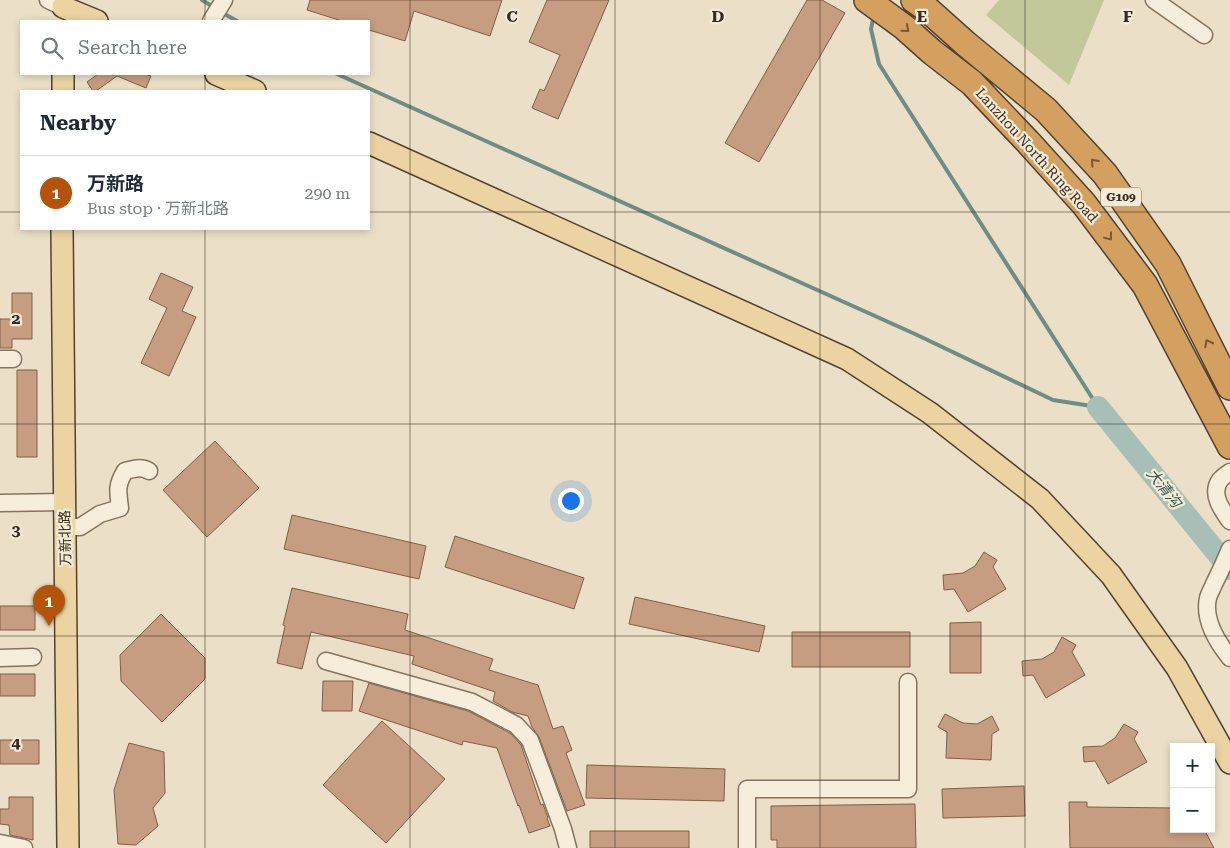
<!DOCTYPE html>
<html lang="en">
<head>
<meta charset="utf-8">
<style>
	body { margin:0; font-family:"Roboto Serif","Noto Sans SC",serif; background:#f2f2f3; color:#1f2937 }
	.controls { position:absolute; right:15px; bottom:15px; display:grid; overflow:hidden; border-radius:0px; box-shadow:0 2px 8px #0003 }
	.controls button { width:45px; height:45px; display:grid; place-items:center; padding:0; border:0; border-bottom:1px solid #e0e1e3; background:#fff; color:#1f2937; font:25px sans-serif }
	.you { position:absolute; left:570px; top:500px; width:18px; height:18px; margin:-12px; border:4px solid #fff; border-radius:50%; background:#1a73e8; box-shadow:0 0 0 8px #1a73e833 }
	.badge { display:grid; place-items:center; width:32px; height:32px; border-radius:50%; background:#b45309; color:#fff; font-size:16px; font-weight:700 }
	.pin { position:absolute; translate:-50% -41px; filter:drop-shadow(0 1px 2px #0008) }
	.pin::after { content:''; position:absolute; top:26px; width:18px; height:15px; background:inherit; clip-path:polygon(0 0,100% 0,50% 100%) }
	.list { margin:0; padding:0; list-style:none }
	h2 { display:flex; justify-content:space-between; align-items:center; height:65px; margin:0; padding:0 20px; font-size:21px }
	h2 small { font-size:16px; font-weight:400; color:#747a83 }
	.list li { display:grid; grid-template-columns:32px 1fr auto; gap:15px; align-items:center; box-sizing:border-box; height:75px; padding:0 20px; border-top:1px solid #e0e1e3 }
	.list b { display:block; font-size:19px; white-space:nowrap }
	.list p { margin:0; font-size:16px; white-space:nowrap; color:#747a83 }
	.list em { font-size:16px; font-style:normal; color:#747a83 }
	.icon { flex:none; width:28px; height:28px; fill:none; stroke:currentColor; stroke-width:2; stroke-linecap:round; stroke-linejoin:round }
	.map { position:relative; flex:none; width:1230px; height:848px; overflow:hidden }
	.search { position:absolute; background:#fff; box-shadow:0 2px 8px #0003; left:20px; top:20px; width:350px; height:55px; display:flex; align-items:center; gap:12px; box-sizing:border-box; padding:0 18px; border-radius:0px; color:#747a83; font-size:19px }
	.panel { position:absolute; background:#fff; box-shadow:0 2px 8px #0003; left:20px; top:90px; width:350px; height:140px; border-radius:0px }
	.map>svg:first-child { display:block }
	.green { fill:#c3c89b }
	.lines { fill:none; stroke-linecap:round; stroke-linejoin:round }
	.stream { stroke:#6f8d85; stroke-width:4 }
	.river { stroke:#a8bfb8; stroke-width:22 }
	.building { fill:#c69d80; stroke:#825e45 }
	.minor-casing { stroke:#85735e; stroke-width:19 }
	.major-casing { stroke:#534131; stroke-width:24 }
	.highway-casing { stroke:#534131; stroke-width:28 }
	.minor { stroke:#f6eeda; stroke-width:16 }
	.major { stroke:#ebd4a2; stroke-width:21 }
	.highway { stroke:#d3a05f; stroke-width:25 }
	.oneway { stroke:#755a39 }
	.grid { fill:none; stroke:#372b20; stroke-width:1; stroke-opacity:0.55 }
	.labels { text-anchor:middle; stroke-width:4.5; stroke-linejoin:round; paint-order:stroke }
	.shield { fill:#f3ebd6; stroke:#6f6557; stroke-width:1 }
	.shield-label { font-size:12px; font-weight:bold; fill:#372b20 }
	.street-label { font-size:14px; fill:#372b20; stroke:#f3ebd6 }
	.water-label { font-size:15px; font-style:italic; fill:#315553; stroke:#f3ebd6 }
	.grid-label { font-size:16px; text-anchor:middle; font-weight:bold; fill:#372b20; stroke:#f3ebd6; stroke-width:4.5; stroke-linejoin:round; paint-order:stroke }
</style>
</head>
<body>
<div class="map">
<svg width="1230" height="848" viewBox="0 0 1230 848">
	<rect width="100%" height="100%" fill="#ebe0c7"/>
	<path class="green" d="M999,0h105l-35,85 -83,-70z"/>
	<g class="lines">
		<path class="stream" d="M202,0l13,8
			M221,12l16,9
			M874,15l-3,14 8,35 219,343
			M337,74l578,260 138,66 45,7"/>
		<path class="river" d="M1098,407l132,162"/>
	</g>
	<path class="building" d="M310,0h192l-12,36 -76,-25 -9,30 -36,-11v-9h-27l-35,-11z
		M547,0h62l-51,119 -26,-11 8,-19 4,2 16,-36 -31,-13z
		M807,0h15l23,13 -86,149 -34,-19z
		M98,74h46l7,2 -5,12 -29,-12 -21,15h-3l-6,-9z
		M161,273l32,14 -11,24 14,6 -27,59 -28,-13 26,-55 -18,-9z
		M12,293h20v46h-20v9h-12v-29h12z
		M17,370h20v87h-20z
		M215,441l44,47 -52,49 -44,-47z
		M292,515l134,31 -7,33 -135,-30z
		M455,536l129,42 -10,31 -129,-42z
		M984,552l13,8 -4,7 13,22 -38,23 -14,-23 -10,1 -1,-15 20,-2 12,-7z
		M292,588l116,26 -3,16 88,29 -4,11 49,15 15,44 10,-3 9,24 -6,3 19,52 -18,6 -28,-74 -7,-10 -4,-11 -16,-4 -19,-11 2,-9 -83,-28 2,-8 -103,-24 -9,37 -25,-6 8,-37 -2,-1z
		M635,597l130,29 -6,26 -130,-28z
		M0,606h35v24h-35z
		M161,614l44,44v21l-43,43 -41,-41 -1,-26z
		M981,622v51h-31v-50z
		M792,632h118v35h-118z
		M1062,637l14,8 -4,7 13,23 -39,23 -13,-23 -10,1 -1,-15 20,-2 12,-7z
		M0,674h35v22h-35z
		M323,681h30l-1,30h-30z
		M369,683l99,28 42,22 11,12 20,60 2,-1 5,14h-1l3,8 -21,7 -10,-28 -1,1 -21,-58 -34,-7 -1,4 -103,-34z
		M945,714l18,9 14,1 15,-8 7,14 -7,4 -1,26 -45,-2 1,-26 -9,-5z
		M382,721l63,58 -59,64 -63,-58z
		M1124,724l14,8 -4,7 13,23 -39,22 -13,-23 -11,1 -1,-15 20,-1 12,-8z
		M0,740h39v24h-39z
		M129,743l35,9 1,41 -12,15 5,18 -22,19 -18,-1 -4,-54z
		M587,765l138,4 -1,32 -138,-3z
		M1024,786l1,30 -82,2 -1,-29z
		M9,797h24v43l-23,-5 -1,-10 -9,-1v-15h9z
		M1069,802h18v5l87,1v21h30l10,19h-144z
		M915,804l1,44h-139v-8h-6v-34z
		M590,831h99v17h-99z"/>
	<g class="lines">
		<defs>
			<path id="minor" d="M48,0l15,7
				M1154,0l50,35
				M211,21l13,-21
				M0,359h13
				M1230,472c-3,2 -7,5 -10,8 -10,14 2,30 10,41
				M0,503l65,-1
				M65,527h15l20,-13 20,-6c-2,-17 -4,-22 5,-37 9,-2 16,-5 24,0
				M1230,549c-5,12 -10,23 -16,35 -2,5 -5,10 -6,14 -5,22 10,45 22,60
				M0,658l33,-1
				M326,661l146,41 44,23 14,15 33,89 5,19
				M0,843l24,5
				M747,848v-59h161v-107"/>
			<path id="major" d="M63,7l34,14
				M216,74l39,17
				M63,91v-17
				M369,143l478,216 83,54 110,86 71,76 66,93 53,95
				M62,229l6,619"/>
			<path id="highway" d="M867,0l37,27 28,25 40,31 56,59 56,62 61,81 85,161
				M914,0l13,9 38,34 81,67 59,64 63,90 62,123"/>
		</defs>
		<use href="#minor" class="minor-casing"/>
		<use href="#major" class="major-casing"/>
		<use href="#highway" class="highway-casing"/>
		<use href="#minor" class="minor"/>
		<use href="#major" class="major"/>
		<use href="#highway" class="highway"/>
	</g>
	<defs><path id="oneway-chevron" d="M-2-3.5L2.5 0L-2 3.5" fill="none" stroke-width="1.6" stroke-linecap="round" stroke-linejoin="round" transform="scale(1.25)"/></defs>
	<g class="oneway">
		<use href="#oneway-chevron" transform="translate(906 29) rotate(39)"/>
		<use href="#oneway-chevron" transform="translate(1094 162) rotate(-132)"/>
		<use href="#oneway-chevron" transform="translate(1109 237) rotate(53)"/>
		<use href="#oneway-chevron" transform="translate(1208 343) rotate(-117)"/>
	</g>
	<path class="grid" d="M205,0v21M410,0v848M615,0v848M820,0v848M1025,0v848M205,74v17M0,212h21M369,212h861M205,229v619M0,424h1230M0,636h1230"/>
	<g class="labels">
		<rect class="shield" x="1101" y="187.5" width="40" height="19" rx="4"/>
		<g class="shield-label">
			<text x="1121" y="201">G109</text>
		</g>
		<g class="street-label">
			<text transform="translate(1037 155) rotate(48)" y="5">Lanzhou North Ring Road</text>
			<text transform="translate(65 538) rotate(-91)" y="5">万新北路</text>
		</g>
		<g class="water-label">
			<text transform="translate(1164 488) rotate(51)" y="5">大清沟</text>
		</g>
	</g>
	<g class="grid-label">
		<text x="512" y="22">C</text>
		<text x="718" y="22">D</text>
		<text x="922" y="22">E</text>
		<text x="1128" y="22">F</text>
		<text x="16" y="324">2</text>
		<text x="16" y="536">3</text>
		<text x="16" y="748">4</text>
	</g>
</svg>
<div class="controls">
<button>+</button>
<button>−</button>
</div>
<div class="you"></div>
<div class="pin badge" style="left:49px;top:626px">1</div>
<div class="search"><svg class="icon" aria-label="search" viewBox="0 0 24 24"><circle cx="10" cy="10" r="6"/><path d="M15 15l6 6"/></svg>Search here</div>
<section class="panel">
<h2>Nearby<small></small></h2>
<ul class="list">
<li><span class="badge">1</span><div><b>万新路</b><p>Bus stop · 万新北路</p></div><em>290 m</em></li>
</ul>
</section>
</div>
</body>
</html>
